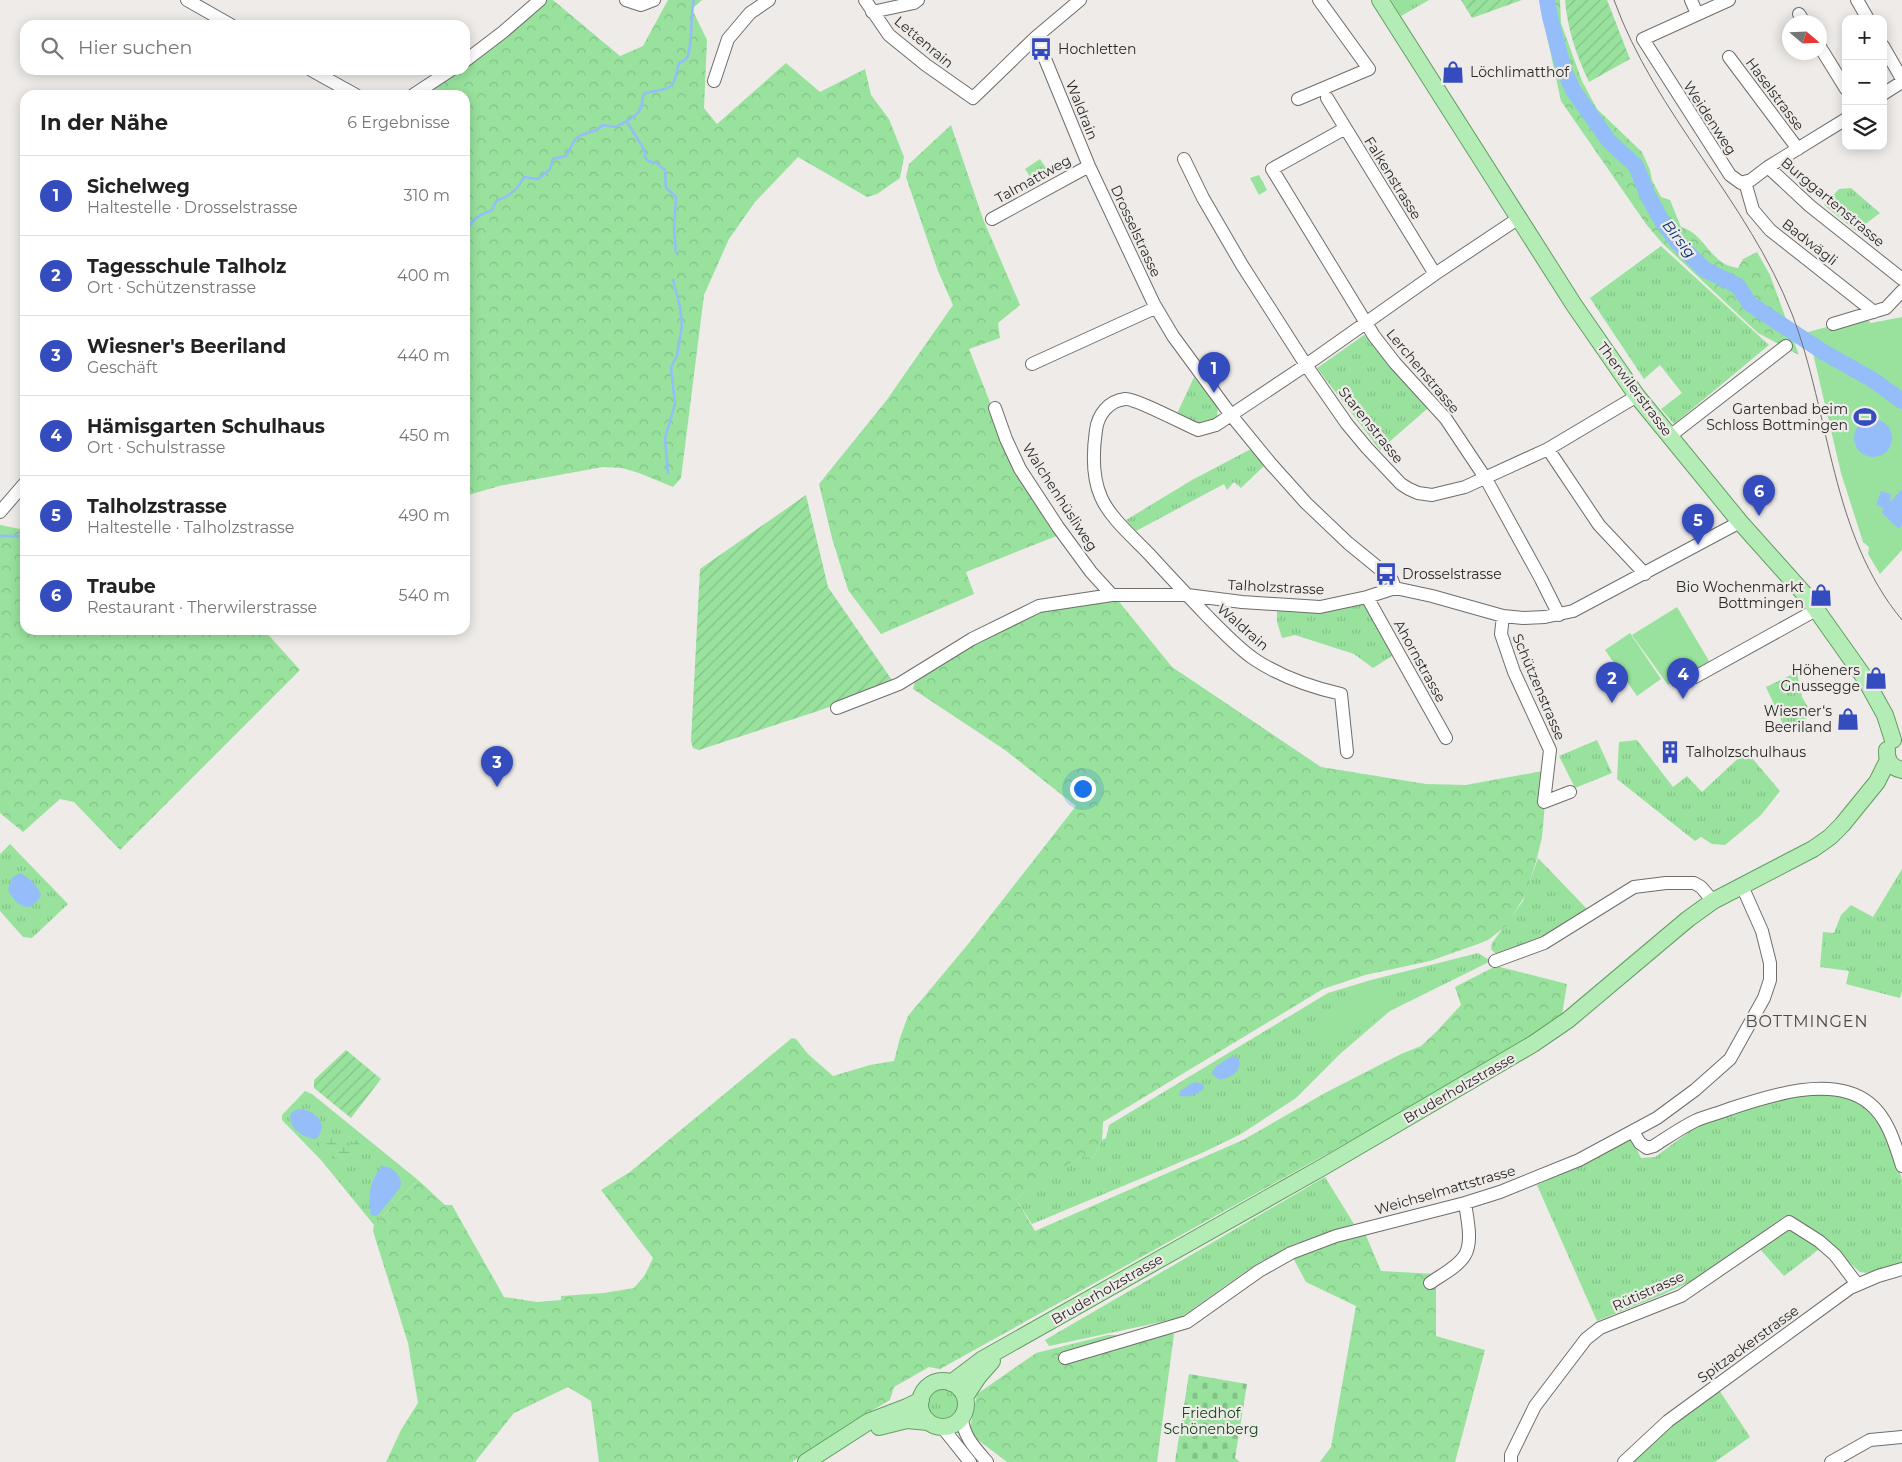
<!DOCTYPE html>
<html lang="de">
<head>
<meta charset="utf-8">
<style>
	body { margin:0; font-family:Montserrat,sans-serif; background:#f2f2f2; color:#222 }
	.controls { position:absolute; right:15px; top:15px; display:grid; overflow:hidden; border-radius:10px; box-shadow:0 2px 12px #0003 }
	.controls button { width:45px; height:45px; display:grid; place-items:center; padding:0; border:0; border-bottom:1px solid #e0e0e0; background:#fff; color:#222; font:25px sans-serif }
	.compass { position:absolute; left:1782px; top:15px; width:45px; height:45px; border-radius:50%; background:#fff; box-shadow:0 2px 12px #0003; rotate:109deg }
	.you { position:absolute; left:1082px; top:788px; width:18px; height:18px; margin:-12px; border:4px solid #fff; border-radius:50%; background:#1a73e8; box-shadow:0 0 0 8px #1a73e833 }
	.badge { display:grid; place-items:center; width:32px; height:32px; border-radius:50%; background:#354cbe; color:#fff; font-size:16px; font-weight:700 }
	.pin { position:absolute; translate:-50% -41px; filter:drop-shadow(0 1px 2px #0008) }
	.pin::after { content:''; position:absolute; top:26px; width:18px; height:15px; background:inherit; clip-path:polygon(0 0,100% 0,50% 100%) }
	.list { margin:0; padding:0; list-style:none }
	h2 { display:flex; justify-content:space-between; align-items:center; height:65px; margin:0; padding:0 20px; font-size:21px }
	h2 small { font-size:16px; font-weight:400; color:#767676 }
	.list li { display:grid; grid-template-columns:32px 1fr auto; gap:15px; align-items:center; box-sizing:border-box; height:80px; padding:0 20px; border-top:1px solid #e0e0e0 }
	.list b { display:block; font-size:19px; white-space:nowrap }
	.list p { margin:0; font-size:16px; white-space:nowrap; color:#767676 }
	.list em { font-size:16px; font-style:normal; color:#767676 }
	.icon { flex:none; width:28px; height:28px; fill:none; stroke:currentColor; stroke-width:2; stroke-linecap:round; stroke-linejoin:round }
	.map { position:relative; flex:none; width:1902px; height:1462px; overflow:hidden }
	.search { position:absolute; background:#fff; box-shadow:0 2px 12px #0003; left:20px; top:20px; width:450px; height:55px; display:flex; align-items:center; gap:12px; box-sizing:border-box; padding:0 18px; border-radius:15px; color:#767676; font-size:19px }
	.panel { position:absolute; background:#fff; box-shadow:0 2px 12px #0003; left:20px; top:90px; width:450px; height:545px; border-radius:15px }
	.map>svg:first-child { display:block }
	.grass { fill:url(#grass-tufts) }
	.forest { fill:url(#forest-crowns) }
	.wetland { fill:url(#wetland-marsh) }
	.cemetery { fill:url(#cemetery-stones) }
	.garden { fill:url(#garden-furrows) }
	.pitch { fill:#98e29d }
	.water { fill:#94bdf9 }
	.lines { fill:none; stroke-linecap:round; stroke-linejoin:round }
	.stream { stroke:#94bdf9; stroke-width:2.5 }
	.river { stroke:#94bdf9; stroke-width:16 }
	.minor-casing { stroke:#706d6a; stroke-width:14 }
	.major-casing { stroke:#639f64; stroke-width:18 }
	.minor { stroke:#fff; stroke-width:12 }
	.major { stroke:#b3ecb5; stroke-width:16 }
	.tram { stroke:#72706e; stroke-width:1 }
	.labels { text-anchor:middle; stroke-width:4.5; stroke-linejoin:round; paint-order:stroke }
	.street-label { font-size:14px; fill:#2a2928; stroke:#eeebe8 }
	.poi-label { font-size:14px; fill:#2a2928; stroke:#eeebe8; text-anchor:start }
	.park-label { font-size:14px; fill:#12471b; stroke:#eeebe8 }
	.water-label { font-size:15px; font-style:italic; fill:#003171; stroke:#eeebe8 }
	.quarter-label { font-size:16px; letter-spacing:1px; fill:#4c4947; stroke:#eeebe8 }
</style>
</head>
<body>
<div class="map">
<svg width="1902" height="1462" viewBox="0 0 1902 1462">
	<defs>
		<pattern id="grass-tufts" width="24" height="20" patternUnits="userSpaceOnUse" patternTransform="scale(1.25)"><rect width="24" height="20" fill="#98e29d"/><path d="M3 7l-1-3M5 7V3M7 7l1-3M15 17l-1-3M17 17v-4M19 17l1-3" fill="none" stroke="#83c287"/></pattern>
		<pattern id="forest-crowns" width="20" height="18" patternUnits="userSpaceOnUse" patternTransform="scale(1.25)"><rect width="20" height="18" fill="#98e29d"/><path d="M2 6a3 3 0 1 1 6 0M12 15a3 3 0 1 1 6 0" fill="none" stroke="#83c287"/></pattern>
		<pattern id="wetland-marsh" width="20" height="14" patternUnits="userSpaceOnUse" patternTransform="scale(1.25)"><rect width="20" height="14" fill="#98e29d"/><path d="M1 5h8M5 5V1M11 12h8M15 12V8" fill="none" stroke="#83c287"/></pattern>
		<pattern id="cemetery-stones" width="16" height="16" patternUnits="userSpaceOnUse" patternTransform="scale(1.25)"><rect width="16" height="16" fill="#98e29d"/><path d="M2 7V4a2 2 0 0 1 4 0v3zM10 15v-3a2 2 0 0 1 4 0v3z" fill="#83c287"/></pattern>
		<pattern id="garden-furrows" width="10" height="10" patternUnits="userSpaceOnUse" patternTransform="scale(1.25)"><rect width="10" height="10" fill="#98e29d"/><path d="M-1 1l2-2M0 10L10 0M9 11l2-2" fill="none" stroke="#83c287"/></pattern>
	</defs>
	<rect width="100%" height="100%" fill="#eeebe8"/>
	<path class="grass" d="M1391,0h38l-28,16z
		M1040,159l10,15 -15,10 -10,-15z
		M1259,175l8,15 -8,5 -9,-17z
		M1851,188l29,25 -24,18 -32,-26 15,-16z
		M1661,246l108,99 -95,79 -13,-15 21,-16 -22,-28 -16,14 -54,-81z
		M1364,335l64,73 -48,42 -63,-82z
		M1194,377l24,29 -1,12 -20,5 -21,-7z
		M1251,449l13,17 -23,22 -7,-6 -7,8 -3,-6 -88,47 -10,-11 66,-40z
		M1367,604l28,50 -22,14 -19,-14 -59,-19 -13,3 -5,-16v-12h51z
		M1797,672l5,25 10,17 -25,19 -21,-46z
		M1597,740l15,33 -37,15 -16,-32z
		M1637,740l36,47 14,-11 15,16 44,-41 34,40 -19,24 -36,30 -13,-1 -11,-7 -6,4 -78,-62 2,-37z
		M10,844l58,60 -36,34 -9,-1 -23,-26v-57z
		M1538,858l49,51 -34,24 -52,22 -5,-1 -5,-5 1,-6 31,-42z
		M1902,869v122l-2,7 -54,-14 3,-13 -29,-4 3,-35 11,1 7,-18 10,-10 22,12z
		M1478,953l13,8 -101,50 -49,42 -45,45 -55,36 -39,19 -170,71 -16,-25 64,-44 13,3 9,-18 4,-2 3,-13 219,-132 43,-13z
		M305,1091l7,3 106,86 -44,45 -53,-65 -39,-40v-5z
		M1819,1093c15,2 30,4 44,11 16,9 37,59 39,77 0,26 0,55 0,81l-34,11 -8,-1 -27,-24 -48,-32 -89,63 -34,16 -65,26 -60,-136 48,-22 46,-25 10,20 14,-1 46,-34 56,-19z
		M1325,1177l29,47 -62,21 -43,24 -69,49 -131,28 -4,-6z
		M1789,1225l33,22 -38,29 -26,-29z
		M926 1405a17 17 0 1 1 34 0a17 17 0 1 1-34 0Z
		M1719,1390l31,47 -35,25h-87l20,-20z"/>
	<path class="forest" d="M544,0h9l67,56 23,-10 25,-46h34l-10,9 15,31 -3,68 13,16 69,-61 34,29 45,-23 6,26 18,24 15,38 -4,21 -23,16 -10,3 -69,-40 -43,45 -26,37 -25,56 -23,183 -8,9 -34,-14 -17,-5 -19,-1 -104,19 -34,10v-401h-45l39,-25h6v-4z
		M1539,0h21l1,23 21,58 15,28 45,43 8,18 2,10 9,17 9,3 11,27c24,6 29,38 57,41l5,-9 14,-7 13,23 29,80 -41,-22 -96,-90 -16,-19 -85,-123z
		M951,125l32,94 37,86 -22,18 2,15 -31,11 41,104 49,82 -93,37 8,22 -93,40 -33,-44 -16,-52 -13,-54 67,-83 67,-96 -15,-34 -32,-94 3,-13z
		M0,525l25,5v100h239l36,40 -180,180 -46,-48 -14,-3 -37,33 -23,-19z
		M1116,598l56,69 149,100 105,17 40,1 82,-15 -6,67 -5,21 -11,36 -20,32 -18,14 -10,4 -48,17 -65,14 -42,14 -220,133 -1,18 -9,18 -13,-2 -64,43 19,32 208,-91 82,-47 76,-39 20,-8 16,-15 24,-26 -6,-18 41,-21 71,18 -5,31 -84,55 -538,299 -11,-2 -35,20 -4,13 -46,27 -52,35h-193l-8,-61 -23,-14 -54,26 -39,49h-89l15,-32 17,-27 -10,-60 -35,-112 1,-6 44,-45 27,25h7l52,92 33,5 24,-2v-4l43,-3 30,-5 11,-13 8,-17 -52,-68 29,-18 162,-134 4,1 12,15 25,22 37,-11 24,-4 6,-23 8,-22 61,-73 107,-137 -71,-56 -92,-61 3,-11 81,-48 55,-23z
		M1365,1233l16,38 55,3v62l49,14 -30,112h-135l11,-15 25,-141 -50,-24 -14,-26z
		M1174,1334l-17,128h-150l-38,-29 8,-39 59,-41 72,-18z"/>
	<path class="wetland" d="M329,1135l17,10 3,1 7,-6 3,2 1,7 -12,14 -4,1c-8,-8 -18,-10 -25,-19l4,-7z"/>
	<path class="cemetery" d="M1189,1374l58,10 -12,74 5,4h-65z"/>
	<path class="garden" d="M1461,0h61l-50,18z
		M1565,0h42l23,59 -41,23c-12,-25 -22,-54 -24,-82z
		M806,495l22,92 66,96 -76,28 -119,39 -6,-2 -2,-7 9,-172z
		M346,1050l35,29 -30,39 -37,-30v-8z"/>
	<path class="pitch" d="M1864,317l7,6 31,-6v233l-22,24 -12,-20 1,-7 -6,-5 -22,-69 -33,-141z
		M1677,607l32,54 -14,11h-9l-18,13 -36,-50z
		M1630,633l31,46 -24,17 -32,-46z
		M1379,981l16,25 -66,42 -16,-25z"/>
	<path class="water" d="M1854 438a19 19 0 1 1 38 0a19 19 0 1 1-38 0Z
		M1902,489v36l-3,4 -18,-17 3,-4 -8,-3 5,-14 10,3 -1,8z
		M20,873c9,5 19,13 21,23 -2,2 -5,7 -8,9 -10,7 -21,-7 -25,-15l4,-12z
		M1232,1056l6,2c6,13 -7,19 -18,22l-8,-6c1,-8 12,-13 20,-18z
		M1194,1082l9,2 1,4c-7,8 -15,9 -25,8l1,-5z
		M298,1109c16,0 33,15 18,30 -13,-1 -29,-11 -25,-26z
		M383,1166c10,1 21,11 17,22l-22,27 -4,1 -3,-1c-3,-19 -2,-36 12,-49z"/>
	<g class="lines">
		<path class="stream" d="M627,122l18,29v6l3,4 8,2 9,7 1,18 10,9 -2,32 2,24
			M465,242c1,-16 10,-27 26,-31l6,-11c13,-3 21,-11 27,-23l14,2 12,-10 3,-10 13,-3c4,-6 6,-14 11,-18 7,-7 16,-3 26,-13l13,2c7,-5 19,-8 24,-17 3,-5 1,-10 4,-16 10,-5 27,-1 31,-15 2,-5 2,-10 4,-16 1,0 6,-3 7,-4 7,-7 4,-46 8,-59
			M668,473l-3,-35 10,-34 -4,-37 6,-11 5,-30 -2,-19 -7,-27
			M0,536h25"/>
		<path class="river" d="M1547,0l3,17 14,53 9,20 36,51 27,25 12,30 14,25 16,22 26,26 34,17 12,18 75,49 48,27 29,21"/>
		<defs>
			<path id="minor" d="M187,0l44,25
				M626,0l15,5 13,-5
				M865,0l24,35 37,30 47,33 63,-61 44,-37
				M1691,0l6,14
				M1729,0l-86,39 87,136 11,8 10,-3 17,-13 78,-48
				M1857,0l11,19
				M872,12l42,-9 4,-3
				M1799,14l5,8
				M1036,37l53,129 65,138 19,32 58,79 40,49 35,39 42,40 38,31 6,6 3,8
				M1883,46l19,33
				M1820,47l26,42
				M1729,57l69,92
				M465,61l38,-29 37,-32
				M311,70l45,25
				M714,81l14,-42 22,-26 19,-13
				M1883,94l19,-12
				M413,95l38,-25
				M1327,98l108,176
				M1298,99l71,-30 -50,-69
				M1344,129l-72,40 102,167 21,27 51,56 40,60 55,100 18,36
				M1184,159l19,39 39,67 64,100 41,59 20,24 34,36 8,5 9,4 14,2 33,-8 83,-38 89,-53
				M1768,167l42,39 92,73
				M1745,182l8,28 17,20 104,82
				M992,219l97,-53
				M1833,324l53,-16 16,-17
				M1032,364l123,-56
				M995,408l11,31 14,30 38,58 33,45 21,23
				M1670,436l116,-90
				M1548,449l51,76 46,49
				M0,512l25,-29
				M1367,597l79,141
				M1503,616l-2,18 13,38 36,78 -6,52 26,-10
				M1695,677l121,-67
				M837,708l62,-24 73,-45 67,-33 73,-11h75l55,7 78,5 47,-10 28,-9 37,8 71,20 20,2 22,-1 28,-6 167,-89
				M1347,752l-6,-58c-31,-7 -60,-17 -87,-35 -16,-11 -31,-27 -45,-41 -20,-21 -40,-42 -59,-63 -16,-17 -40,-37 -49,-58 -9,-20 -8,-46 -5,-67 2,-15 12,-29 29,-31 10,-1 59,25 73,31l18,-5 90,-60 129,-91 84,-56
				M1495,961l49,-18 90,-56 32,-4h28l7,4 12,14
				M1633,1132l7,11 7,5 7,-2c14,-9 28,-19 43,-26 10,-4 22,-7 32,-11 39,-13 104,-35 140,-6 19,15 26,41 33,63
				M1430,1283c11,-8 28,-16 35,-28 8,-14 2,-37 0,-52
				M1065,1358l122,-36 72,-51 32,-18 45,-17 129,-33 35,-11 79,-32 78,-42 38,-28 35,-31 34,-61 6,-18v-17l-8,-32 -20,-45
				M962,1418c1,18 14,31 25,44
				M942,1427l28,35
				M1511,1462v-7l24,-49 51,-67 14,-11 81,-32 108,-74 30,19 16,14 22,29
				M1624,1462l44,-41 182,-133 28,-12 24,-7
				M1831,1462l39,-22 32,-3"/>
			<path id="major" d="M1380,0l194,305 63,91 103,126 68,76 56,79 21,38 8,25
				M1887,750c-1,11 5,18 15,20
				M920 1404a23 23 0 1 1 46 0a23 23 0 1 1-46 0Z
				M951,1383l32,-24 340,-192 210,-123 35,-24 120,-101 25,-18 100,-52 17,-12 12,-12 35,-43 11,-22
				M965,1397l13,-20 14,-16
				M879,1427l28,-7 21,2
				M806,1462l62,-40 39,-15 14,-7"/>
		</defs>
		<use href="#minor" class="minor-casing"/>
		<use href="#major" class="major-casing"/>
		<use href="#minor" class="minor"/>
		<use href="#major" class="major"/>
		<path class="tram" d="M1614,0c41,114 134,201 178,314 39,102 38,219 110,306"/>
	</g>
	<defs>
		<symbol id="bus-bare" viewBox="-9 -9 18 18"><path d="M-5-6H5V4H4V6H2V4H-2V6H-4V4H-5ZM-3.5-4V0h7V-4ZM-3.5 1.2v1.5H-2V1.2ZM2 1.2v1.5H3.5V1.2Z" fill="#354cbe" stroke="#eeebe8" stroke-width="2.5" paint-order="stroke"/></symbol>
		<symbol id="shop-bare" viewBox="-9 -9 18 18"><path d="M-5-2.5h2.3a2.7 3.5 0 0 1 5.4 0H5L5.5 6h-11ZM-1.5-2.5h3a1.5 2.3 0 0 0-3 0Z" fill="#354cbe" stroke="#eeebe8" stroke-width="2.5" paint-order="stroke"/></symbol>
		<symbol id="stadium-bare" viewBox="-9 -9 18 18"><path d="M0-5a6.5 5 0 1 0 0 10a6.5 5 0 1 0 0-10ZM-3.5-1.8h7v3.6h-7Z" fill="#354cbe" stroke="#eeebe8" stroke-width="2.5" paint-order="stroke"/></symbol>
		<symbol id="building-bare" viewBox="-9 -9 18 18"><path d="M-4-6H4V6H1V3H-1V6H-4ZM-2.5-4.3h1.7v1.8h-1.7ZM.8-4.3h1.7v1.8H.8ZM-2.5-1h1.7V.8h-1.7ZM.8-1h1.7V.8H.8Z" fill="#354cbe" stroke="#eeebe8" stroke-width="2.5" paint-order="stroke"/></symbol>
	</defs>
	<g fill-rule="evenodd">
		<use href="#bus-bare" x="1025" y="33" width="32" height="32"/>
		<use href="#shop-bare" x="1437" y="56" width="32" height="32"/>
		<use href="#stadium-bare" x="1849" y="401" width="32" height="32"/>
		<use href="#bus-bare" x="1370" y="558" width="32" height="32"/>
		<use href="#shop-bare" x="1805" y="579" width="32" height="32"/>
		<use href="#shop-bare" x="1860" y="662" width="32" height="32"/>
		<use href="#shop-bare" x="1832" y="703" width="32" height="32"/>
		<use href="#building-bare" x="1654" y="736" width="32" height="32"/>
	</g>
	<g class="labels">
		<g class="street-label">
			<text transform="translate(924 42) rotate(40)" y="5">Lettenrain</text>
			<text transform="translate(1775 94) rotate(53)" y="5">Haselstrasse</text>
			<text transform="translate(1082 110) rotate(68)" y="5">Waldrain</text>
			<text transform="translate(1710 118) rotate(57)" y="5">Weidenweg</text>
			<text transform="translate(1393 178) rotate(58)" y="5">Falkenstrasse</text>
			<text transform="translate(1033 179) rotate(-29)" y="5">Talmattweg</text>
			<text transform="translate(1833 202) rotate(40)" y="5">Burggartenstrasse</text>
			<text transform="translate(1136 231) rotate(65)" y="5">Drosselstrasse</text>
			<text transform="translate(1810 242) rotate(38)" y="5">Badwägli</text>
			<text transform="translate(1423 371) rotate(50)" y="5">Lerchenstrasse</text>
			<text transform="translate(1635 389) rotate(53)" y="5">Therwilerstrasse</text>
			<text transform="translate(1371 425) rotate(51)" y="5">Starenstrasse</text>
			<text transform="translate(1060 497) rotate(57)" y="5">Walchenhüsliweg</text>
			<text transform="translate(1276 587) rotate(3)" y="5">Talholzstrasse</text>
			<text transform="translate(1243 627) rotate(41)" y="5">Waldrain</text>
			<text transform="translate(1420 661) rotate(61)" y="5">Ahornstrasse</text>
			<text transform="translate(1539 687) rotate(67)" y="5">Schützenstrasse</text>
			<text transform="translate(1459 1088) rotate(-30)" y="5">Bruderholzstrasse</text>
			<text transform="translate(1445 1190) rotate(-16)" y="5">Weichselmattstrasse</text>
			<text transform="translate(1107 1289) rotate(-30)" y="5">Bruderholzstrasse</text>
			<text transform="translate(1648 1291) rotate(-24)" y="5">Rütistrasse</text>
			<text transform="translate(1748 1344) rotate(-36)" y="5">Spitzackerstrasse</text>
		</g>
		<g class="poi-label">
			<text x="1058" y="54">Hochletten</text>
			<text x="1470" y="77">Löchlimatthof</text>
			<text x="1848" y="414" text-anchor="end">Gartenbad beim<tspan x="1848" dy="16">Schloss Bottmingen</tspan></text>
			<text x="1402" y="579">Drosselstrasse</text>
			<text x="1804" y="592" text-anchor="end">Bio Wochenmarkt<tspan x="1804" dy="16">Bottmingen</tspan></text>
			<text x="1860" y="675" text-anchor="end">Höheners<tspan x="1860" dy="16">Gnussegge</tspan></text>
			<text x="1832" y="716" text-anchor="end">Wiesner‘s<tspan x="1832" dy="16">Beeriland</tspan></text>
			<text x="1686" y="757">Talholzschulhaus</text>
		</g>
		<g class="park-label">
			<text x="1211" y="1418">Friedhof<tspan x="1211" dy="16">Schönenberg</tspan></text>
		</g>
		<g class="water-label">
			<text transform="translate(1679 239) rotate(52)" y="5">Birsig</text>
		</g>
		<g class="quarter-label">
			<text x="1807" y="1027">BOTTMINGEN</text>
		</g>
	</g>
</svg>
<div class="controls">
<button>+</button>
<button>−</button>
<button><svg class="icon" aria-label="layers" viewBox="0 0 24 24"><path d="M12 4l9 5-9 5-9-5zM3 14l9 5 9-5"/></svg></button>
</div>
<svg class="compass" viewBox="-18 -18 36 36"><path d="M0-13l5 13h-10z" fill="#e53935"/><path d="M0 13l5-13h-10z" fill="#767676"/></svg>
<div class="you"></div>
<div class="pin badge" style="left:1214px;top:393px">1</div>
<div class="pin badge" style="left:1612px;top:703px">2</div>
<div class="pin badge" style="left:497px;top:787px">3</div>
<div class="pin badge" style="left:1683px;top:699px">4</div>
<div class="pin badge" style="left:1698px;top:545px">5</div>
<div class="pin badge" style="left:1759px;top:516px">6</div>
<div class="search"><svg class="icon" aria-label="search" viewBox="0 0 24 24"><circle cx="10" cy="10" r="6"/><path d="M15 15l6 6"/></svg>Hier suchen</div>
<section class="panel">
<h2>In der Nähe<small>6 Ergebnisse</small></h2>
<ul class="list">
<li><span class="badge">1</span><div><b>Sichelweg</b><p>Haltestelle · Drosselstrasse</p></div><em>310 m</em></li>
<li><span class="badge">2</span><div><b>Tagesschule Talholz</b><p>Ort · Schützenstrasse</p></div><em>400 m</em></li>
<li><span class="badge">3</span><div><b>Wiesner's Beeriland</b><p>Geschäft</p></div><em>440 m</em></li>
<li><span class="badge">4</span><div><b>Hämisgarten Schulhaus</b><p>Ort · Schulstrasse</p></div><em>450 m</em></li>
<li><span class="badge">5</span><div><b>Talholzstrasse</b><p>Haltestelle · Talholzstrasse</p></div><em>490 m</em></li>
<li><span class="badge">6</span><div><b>Traube</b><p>Restaurant · Therwilerstrasse</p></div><em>540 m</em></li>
</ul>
</section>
</div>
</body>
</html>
